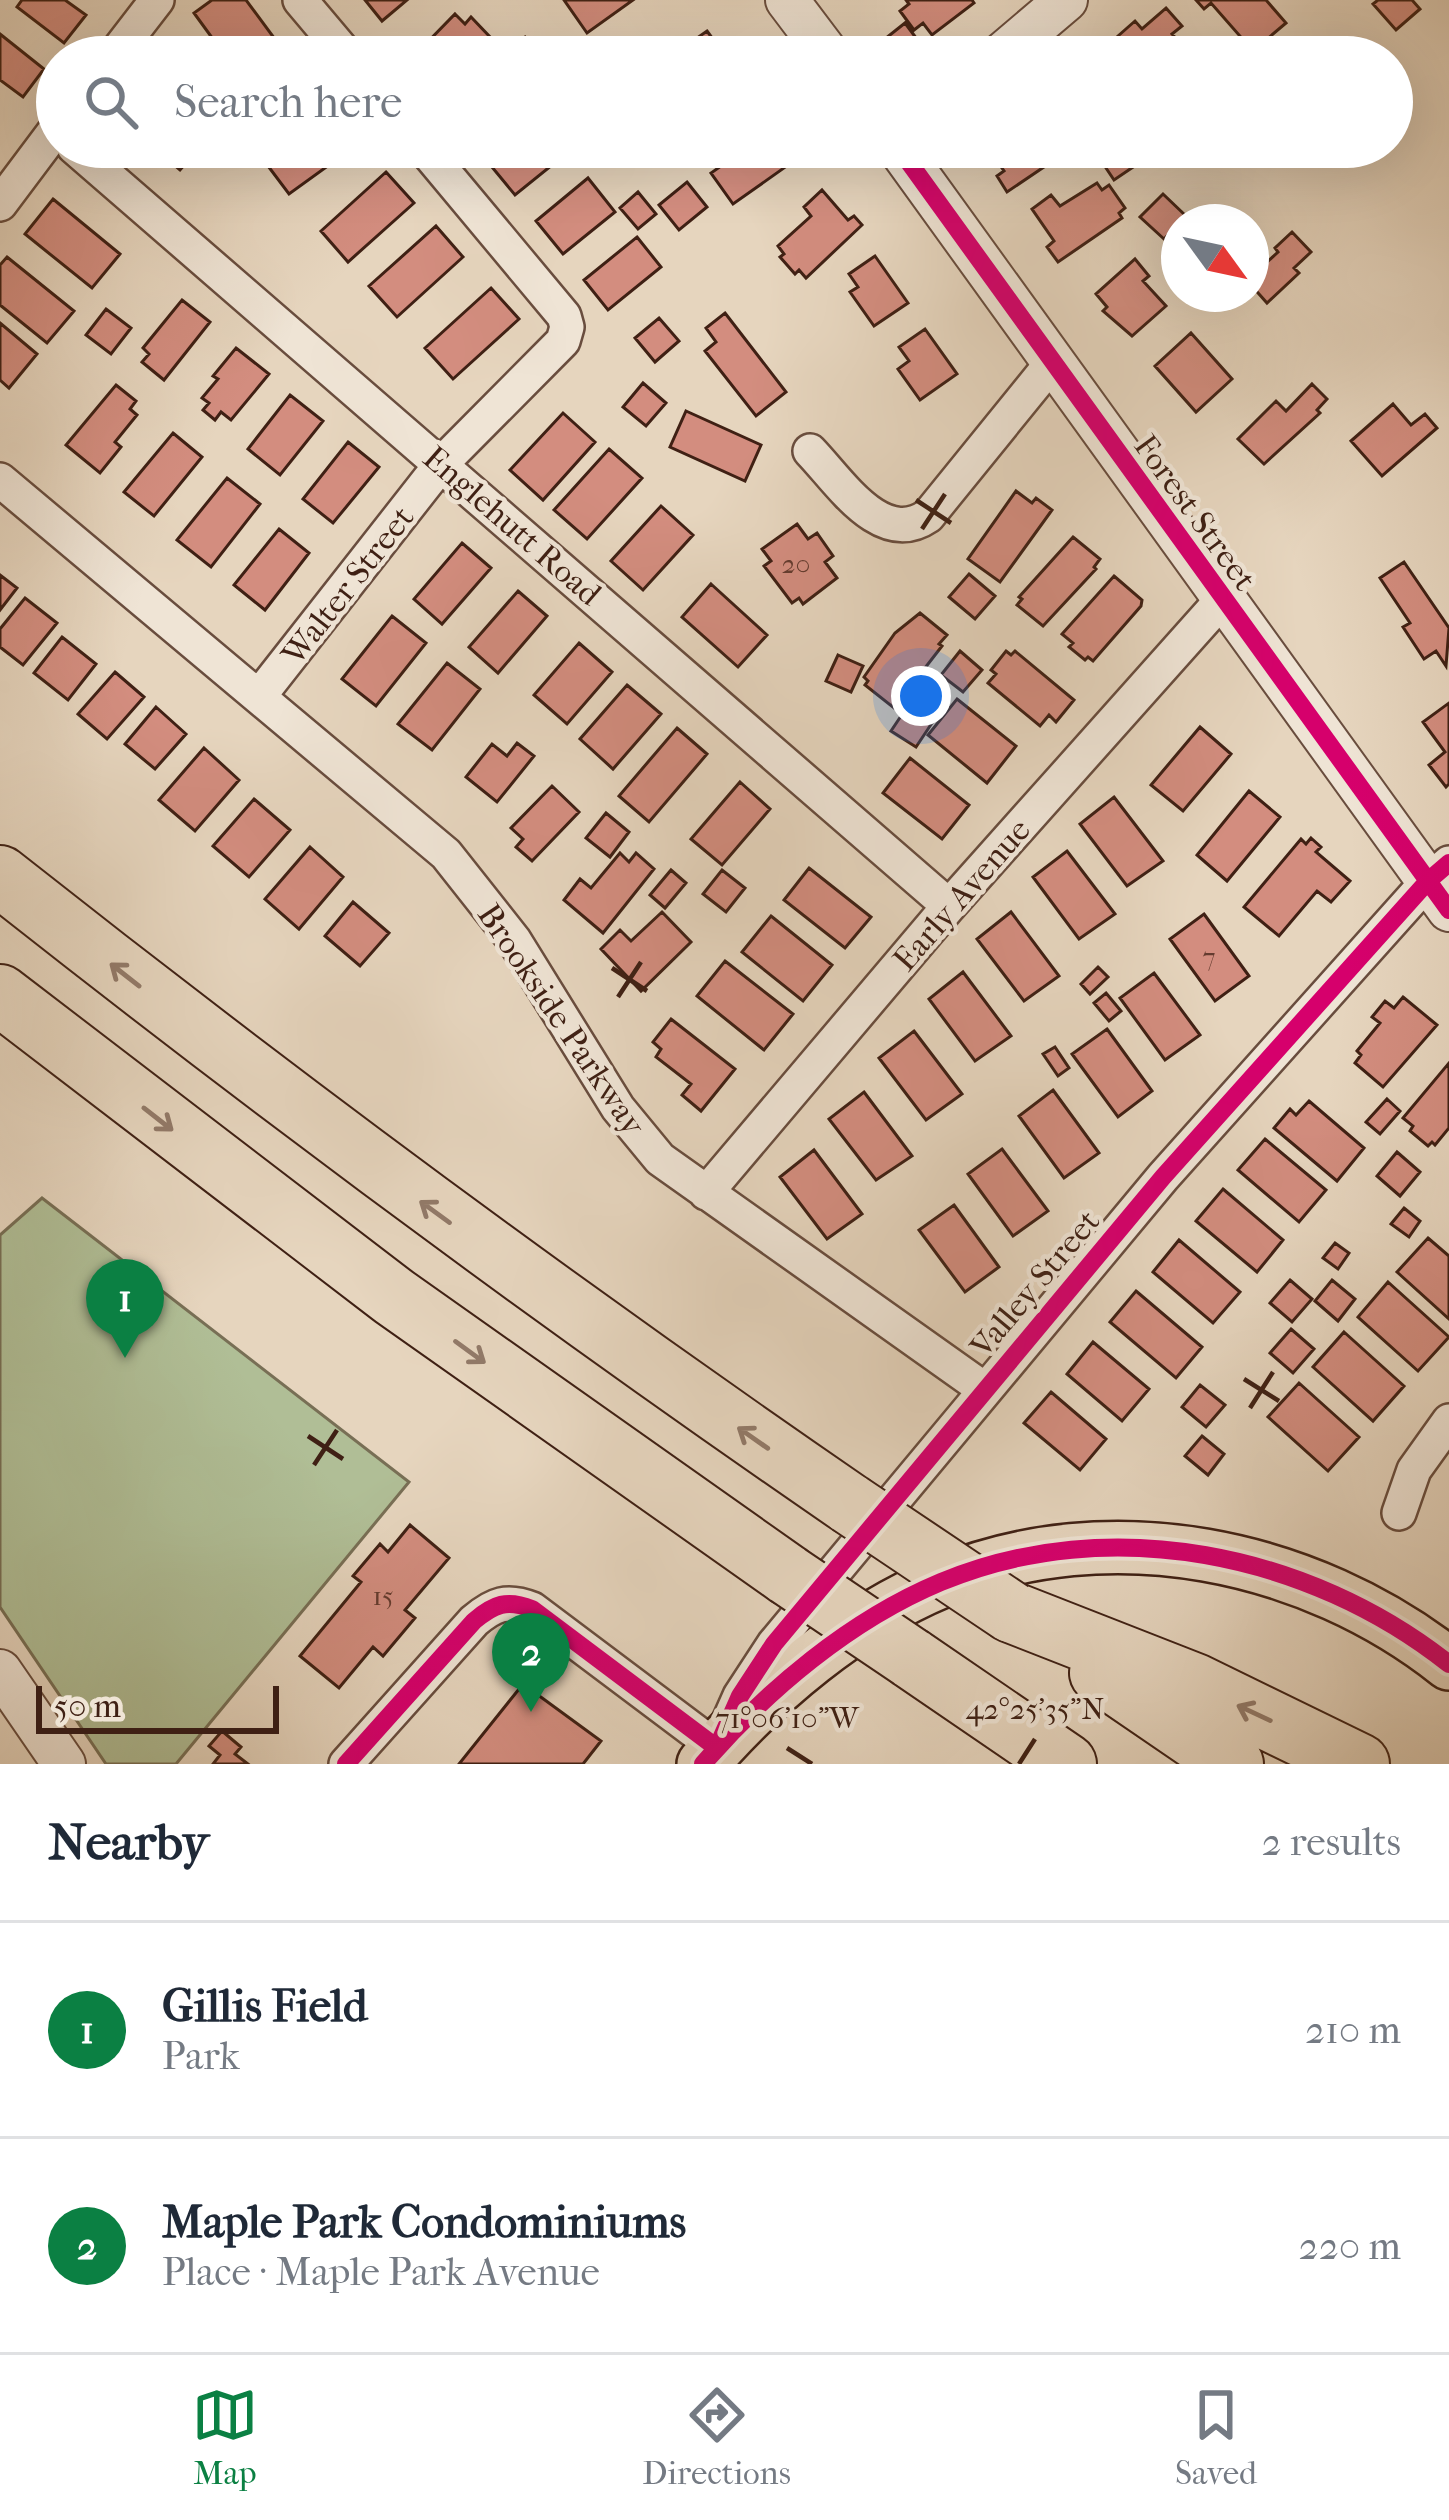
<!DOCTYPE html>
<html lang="en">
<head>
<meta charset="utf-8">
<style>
	body { margin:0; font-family:"IM FELL French Canon",serif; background:#f6f6f7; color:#1f2937 }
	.compass { position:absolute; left:1161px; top:204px; width:108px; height:108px; border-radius:50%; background:#fff; box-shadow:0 12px 48px #0002; rotate:123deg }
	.scale { position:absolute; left:36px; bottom:30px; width:243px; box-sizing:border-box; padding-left:12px; border:6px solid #3f2014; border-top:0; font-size:33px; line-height:42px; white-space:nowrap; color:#3f2014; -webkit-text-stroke:9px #efe4d5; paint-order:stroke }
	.you { position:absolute; left:921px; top:696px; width:42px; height:42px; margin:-30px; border:9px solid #fff; border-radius:50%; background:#1a73e8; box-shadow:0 0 0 18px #1a73e833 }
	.badge { display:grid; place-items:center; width:78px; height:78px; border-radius:50%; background:#0b8043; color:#fff; font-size:39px; font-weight:700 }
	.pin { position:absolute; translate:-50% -99px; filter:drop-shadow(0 3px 6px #0008) }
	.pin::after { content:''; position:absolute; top:63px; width:42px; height:36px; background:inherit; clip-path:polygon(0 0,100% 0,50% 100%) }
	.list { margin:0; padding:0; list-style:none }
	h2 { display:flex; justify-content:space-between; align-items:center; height:156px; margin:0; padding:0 48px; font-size:51px }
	h2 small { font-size:39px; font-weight:400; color:#747a83 }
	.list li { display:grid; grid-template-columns:78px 1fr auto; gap:36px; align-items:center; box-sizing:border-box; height:216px; padding:0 48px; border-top:3px solid #e0e1e3 }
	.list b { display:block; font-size:45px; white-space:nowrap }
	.list p { margin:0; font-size:39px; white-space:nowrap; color:#747a83 }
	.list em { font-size:39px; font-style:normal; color:#747a83 }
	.icon { flex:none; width:66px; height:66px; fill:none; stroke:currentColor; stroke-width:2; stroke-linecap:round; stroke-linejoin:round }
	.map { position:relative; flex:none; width:1449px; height:1764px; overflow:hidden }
	.search { position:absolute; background:#fff; box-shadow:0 12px 48px #0002; left:36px; right:36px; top:36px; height:132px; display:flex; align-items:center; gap:30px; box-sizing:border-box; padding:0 42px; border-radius:66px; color:#747a83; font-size:45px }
	.sheet { height:588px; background:#fff }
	nav { display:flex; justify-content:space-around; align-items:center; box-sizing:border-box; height:168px; border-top:3px solid #e0e1e3; background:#fff; font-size:33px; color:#747a83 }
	nav a { display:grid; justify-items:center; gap:6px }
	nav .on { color:#0b8043 }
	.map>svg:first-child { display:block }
	.green { fill:#b0be96; stroke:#786f55; stroke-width:3 }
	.building { fill:#d38d7f; stroke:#3f2014; stroke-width:3 }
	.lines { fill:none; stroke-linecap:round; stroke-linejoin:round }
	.minor-casing { stroke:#694d3e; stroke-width:38 }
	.tertiary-casing { stroke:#694d3e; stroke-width:46 }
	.primary-casing { stroke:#3f2014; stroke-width:56 }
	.motorway-casing { stroke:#3f2014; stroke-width:64 }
	.minor { stroke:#efe4d5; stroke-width:33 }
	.tertiary { stroke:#efe4d5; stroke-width:42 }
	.primary { stroke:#e6d5be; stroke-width:51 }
	.motorway { stroke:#e6d5be; stroke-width:60 }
	.motorway-bridge-casing { stroke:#3f2014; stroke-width:64; stroke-linecap:butt }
	.motorway-bridge { stroke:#e6d5be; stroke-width:60 }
	.cycleway-casing { stroke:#efe4d5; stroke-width:26 }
	.cycleway { stroke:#d6006c; stroke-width:18 }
	.oneway { stroke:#927a69 }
	.ticks { fill:none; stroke:#3f2014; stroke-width:4.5 }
	.labels { text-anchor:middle; stroke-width:9; stroke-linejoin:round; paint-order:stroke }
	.number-label { font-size:27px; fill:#643b2f }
	.street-label { font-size:33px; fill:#3f2014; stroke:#efe4d5 }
	.ticks-label { font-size:30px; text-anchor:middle; fill:#3f2014; stroke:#efe4d5; stroke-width:9; stroke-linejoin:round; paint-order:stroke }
</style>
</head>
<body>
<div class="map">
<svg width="1449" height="1764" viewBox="0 0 1449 1764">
	<rect width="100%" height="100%" fill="#e6d5be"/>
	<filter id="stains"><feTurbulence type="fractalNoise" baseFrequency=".00167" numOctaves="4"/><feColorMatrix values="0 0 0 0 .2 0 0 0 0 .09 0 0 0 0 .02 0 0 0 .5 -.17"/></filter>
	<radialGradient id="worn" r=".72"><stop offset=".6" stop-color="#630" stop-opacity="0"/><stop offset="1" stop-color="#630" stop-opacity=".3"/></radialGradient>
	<path class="green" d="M42,1198l367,284 -233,282h-70l-106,-157v-372z"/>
	<path class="building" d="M22,0h43l21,15 -22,28 -47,-36z
		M212,0h34l34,46 -15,11h-39l-32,-44z
		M365,0h42l-25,21z
		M564,0h69l-46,33z
		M906,0h66l2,3 -42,32 -9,-12 -9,7 -14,-19 9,-7z
		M1196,0h70l20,23 -33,28 -42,-48 -7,6z
		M1378,0h34l8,9 -24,21 -23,-26z
		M1166,8l16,18 -10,8 21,23h-56l-19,-21 17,-15 7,8z
		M455,14l10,10 6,-7 20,21 -20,19h-58z
		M905,23l20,27 -9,7h-24l-11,-15z
		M707,31l19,26h-56z
		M0,34l44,35 -21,28 -23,-17z
		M525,37l16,20h-36l-2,-2z
		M178,39l21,18h-36z
		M153,147h47l-20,23z
		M285,147h69l-65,47 -24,-32z
		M505,147h57l5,6 -52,42 -28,-34z
		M748,147h42l8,11 -65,46 -22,-31z
		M987,147h84l1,1 -65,44 -10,-16 7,-5z
		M1105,147h23l11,16 -25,17 -18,-27z
		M386,172l28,31 -66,59 -27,-31z
		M588,178l27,34 -52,42 -27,-33z
		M687,182l20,25 -28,23 -20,-25z
		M1097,183l5,7 7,-5 16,23 -6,5 3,5 -64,44 -11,-15 7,-6 -22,-32 19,-14 9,11z
		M822,190l26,30 6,-4 8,9 -56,53 -7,-8 -4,4 -15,-17 4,-3 -6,-8 33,-30 -7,-9z
		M638,192l18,22 -18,15 -18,-21z
		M1163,194l23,22 -22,23 -24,-22z
		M53,199l67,55 -28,34 -67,-54z
		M436,226l27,31 -66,60 -28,-31z
		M1292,232l19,20 -17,16 5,5 -32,30 -16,-18v-8l27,-25 -3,-4z
		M637,237l24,30 -53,43 -24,-30z
		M875,256l33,47 -34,23 -24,-34 8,-5 -9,-13z
		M7,257l67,54 -27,32 -47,-38v-40z
		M1135,259l14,17 -6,5 23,25 -34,30 -29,-25 4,-4 -11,-13z
		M491,288l28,31 -66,60 -28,-31z
		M182,300l28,22 -46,58 -22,-18 7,-8 -6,-6z
		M106,309l25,19 -20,26 -25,-19z
		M725,313l61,79 -30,24 -51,-65 11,-9 -10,-14z
		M659,318l20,23 -24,21 -20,-24z
		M0,323l37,31 -28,34 -9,-8z
		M925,329l32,45 -37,26 -22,-31 11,-8 -10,-14z
		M1191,333l41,46 -36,33 -41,-46z
		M236,348l33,26 -38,46 -10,-8 -6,8 -12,-10 6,-7 -7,-5 16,-19 -5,-3z
		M643,383l23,20 -20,23 -23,-19z
		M1312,384l15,15 -10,11 3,3 -56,51 -26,-25 38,-38 10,10z
		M116,385l20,16 -6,8 7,6 -22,27 6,5 -21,26 -34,-28z
		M290,395l33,26 -43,54 -32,-26z
		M1393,404l18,21 14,-11 12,14 -55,48 -31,-35z
		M686,411l75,34 -16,36 -75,-34z
		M563,413l32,29 -52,58 -33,-30z
		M173,433l29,24 -48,59 -30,-24z
		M348,442l31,25 -46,56 -30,-24z
		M609,449l33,29 -55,61 -33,-29z
		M227,478l33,26 -49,63 -34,-27z
		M1016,491l16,12 4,-5 16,12 -52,72 -32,-23z
		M661,506l32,29 -50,55 -32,-29z
		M797,524l11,15 9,-6 16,23 -8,6 12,16 -34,26 -4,-6 -7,5 -28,-37 7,-5 -9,-12z
		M279,529l30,24 -44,57 -31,-25z
		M1073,537l27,22 -6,8 2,2 -53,57 -26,-21 5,-6 -3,-2z
		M462,543l29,25 -49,56 -28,-25z
		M1404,562l45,66 -3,38 -10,-15 -12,8 -21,-32 7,-4 -30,-45z
		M969,574l26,22 -20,23 -26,-22z
		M0,575l17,13 -17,22z
		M1114,576l28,24 -1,6 -48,55 -5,-4 -3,3 -16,-13 4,-4 -11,-9z
		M711,584l56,51 -29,32 -56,-50z
		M518,591l29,25 -49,57 -29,-26z
		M25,598l32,25 -34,42 -23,-18v-18z
		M920,613l27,22 -8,9 3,2 -48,62 -29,-23 3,-4 -4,-4 31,-44z
		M392,616l34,27 -50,63 -34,-27z
		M62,637l34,27 -28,36 -34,-27z
		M579,643l33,29 -45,52 -33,-29z
		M960,651l22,19 -19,22 -22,-17z
		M1006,651l5,4 4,-4 59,49 -18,22 -7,-7 -9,11 -52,-43 8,-9 -5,-4z
		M838,655l25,11 -12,26 -25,-11z
		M447,663l33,26 -48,61 -34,-26z
		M115,672l29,25 -37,42 -29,-25z
		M627,685l34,29 -48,55 -33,-30z
		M957,699l59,47 -29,37 -59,-48z
		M1449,703v81l-3,3 -17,-22 16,-13 -22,-30z
		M156,707l30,27 -31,35 -30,-25z
		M907,707l25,16 -16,24 -25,-16z
		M1200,727l31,27 -48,57 -32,-26z
		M677,728l30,26 -58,68 -30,-26z
		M517,743l17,13 -37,46 -31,-25 26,-33 15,12z
		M204,748l35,32 -44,51 -36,-31z
		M910,758l59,47 -27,34 -59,-46z
		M740,782l30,27 -48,56 -31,-26z
		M552,786l27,26 -47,49 -16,-14 7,-8 -12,-11z
		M1249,791l31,26 -53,64 -30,-26z
		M1114,797l49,64 -36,25 -47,-62z
		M254,799l36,31 -41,47 -36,-31z
		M606,813l23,19 -19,25 -24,-19z
		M1311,838l10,9 -5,5 34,29 -19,21 -14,-11 -38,45 -35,-29 57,-68 5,5z
		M310,847l33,30 -44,52 -34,-30z
		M1067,851l48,63 -36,25 -46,-62z
		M620,853l9,9 7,-9 18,16 -51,64 -39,-33 16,-21 11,9z
		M809,868l62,49 -26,31 -61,-48z
		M671,870l15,13 -21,25 -15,-13z
		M722,870l23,18 -19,24 -23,-18z
		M353,902l36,31 -29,33 -35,-30z
		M662,912l29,30 -50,49 -40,-42 19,-19 11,11z
		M1011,912l48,64 -35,25 -47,-62z
		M1204,914l45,62 -34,25 -45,-62z
		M771,916l61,49 -29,36 -61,-49z
		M725,961l68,53 -29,36 -67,-54z
		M1098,967l10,10 -18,17 -9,-10z
		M963,972l48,64 -36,25 -46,-62z
		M1154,973l46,62 -35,25 -45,-62z
		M1106,993l15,18 -12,10 -15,-18z
		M1403,997l34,28 -54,62 -28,-24 6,-8 -4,-4 23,-28 -8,-6 13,-16 9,7z
		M671,1019l64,50 -34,42 -19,-16 9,-11 -35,-27 5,-8 -8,-7z
		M1107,1029l45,62 -34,26 -46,-63z
		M914,1031l48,63 -36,26 -47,-62z
		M1055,1047l14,21 -11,8 -15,-22z
		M1449,1063v65l-14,17 -3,-3 -4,4 -18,-15 3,-5 -10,-8z
		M1053,1090l46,63 -35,25 -45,-62z
		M864,1092l48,64 -36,24 -47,-61z
		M1387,1099l13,12 -20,23 -14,-12z
		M1309,1101l55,47 -27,33 -63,-53 16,-19 6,6z
		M1265,1139l61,51 -27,32 -61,-52z
		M1002,1149l46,62 -35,25 -45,-62z
		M814,1150l48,64 -35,25 -47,-62z
		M1397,1152l23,20 -20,24 -23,-20z
		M1223,1189l60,51 -26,32 -61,-51z
		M954,1205l45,62 -34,25 -46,-62z
		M1404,1208l16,13 -11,16 -18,-13z
		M1428,1238l21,18v63l-52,-47z
		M1179,1240l61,52 -27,31 -60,-51z
		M1335,1243l14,10 -11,16 -15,-11z
		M1290,1280l22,19 -20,23 -22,-19z
		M1332,1280l23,19 -17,22 -23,-20z
		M1388,1282l61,55 -31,34 -60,-54z
		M1136,1291l66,56 -26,31 -66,-56z
		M1291,1329l23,20 -21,24 -23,-20z
		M1344,1332l60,54 -31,35 -60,-54z
		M1093,1342l56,47 -27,32 -55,-47z
		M1299,1383l60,54 -31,34 -60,-54z
		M1200,1385l25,20 -19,22 -24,-20z
		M1051,1392l55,47 -26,31 -56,-47z
		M1202,1436l22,18 -16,21 -23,-19z
		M410,1525l39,33 -44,52 10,8 -32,38 -10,-9 -34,41 -39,-32 61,-74 -8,-6 27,-32 8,8z
		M523,1684l78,57 -18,23h-124z
		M222,1731l19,16 -6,7 13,10h-35l7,-9 -11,-9z"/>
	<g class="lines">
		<defs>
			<path id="minor" d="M300,0l48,57
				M113,57l44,-57
				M74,147l875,759
				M0,204l57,-76
				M810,451c30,31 71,97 118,65l124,-153
				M0,480l446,374 68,86 104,168 42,51 324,230
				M260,695l182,-232 121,-122 4,-14 -3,-11 -141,-169
				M706,1193l243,-287 273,-306
				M1399,1513l15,-43 35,-49
				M346,1764l128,-143c20,-17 33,-22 58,-12l185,139 23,-52 34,-52 389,-467 265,-296 21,-18"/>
			<path id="tertiary" d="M787,0l43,57
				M999,57l67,-57
				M898,147l551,763
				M0,1671l64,93"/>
			<path id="primary" d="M703,1764c64,-74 147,-144 238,-182 168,-70 368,-29 508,82"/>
			<path id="motorway" d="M0,876c277,219 559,428 850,628
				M0,995l393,301 395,279
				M1011,1612l184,72 164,80
				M911,1658l155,106
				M1100,1673l133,91"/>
		</defs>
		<use href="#minor" class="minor-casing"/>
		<use href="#tertiary" class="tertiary-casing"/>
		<use href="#primary" class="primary-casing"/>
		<use href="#motorway" class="motorway-casing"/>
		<use href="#minor" class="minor"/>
		<use href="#tertiary" class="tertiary"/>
		<use href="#primary" class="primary"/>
		<use href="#motorway" class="motorway"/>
		<defs>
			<path id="motorway-bridge" d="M850,1504l161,108
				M788,1575l123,83"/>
		</defs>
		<use href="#motorway-bridge" class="motorway-bridge-casing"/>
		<use href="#motorway-bridge" class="motorway-bridge"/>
		<defs>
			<path id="cycleway" d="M898,147l551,763
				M717,1748l23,-52 34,-52 389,-467 265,-296 21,-18
				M346,1764l128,-143c20,-17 33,-22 58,-12l185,139
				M703,1764c64,-74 147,-144 238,-182 168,-70 368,-29 508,82"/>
		</defs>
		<use href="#cycleway" class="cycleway-casing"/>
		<use href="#cycleway" class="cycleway"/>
	</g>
	<defs><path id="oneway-shaft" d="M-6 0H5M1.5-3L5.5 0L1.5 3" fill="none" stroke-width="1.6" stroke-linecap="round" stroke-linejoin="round" transform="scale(3)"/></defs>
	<g class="oneway">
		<use href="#oneway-shaft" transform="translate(125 975) rotate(-142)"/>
		<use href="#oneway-shaft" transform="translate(158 1119) rotate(38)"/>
		<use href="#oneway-shaft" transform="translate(435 1212) rotate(-144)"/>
		<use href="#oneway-shaft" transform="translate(470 1352) rotate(36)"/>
		<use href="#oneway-shaft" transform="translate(753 1438) rotate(-145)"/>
		<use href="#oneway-shaft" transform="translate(1254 1713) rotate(-155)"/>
	</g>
	<path class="ticks" d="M916,500l35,23M922,529l23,-35M612,968l35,23M618,997l23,-35M1244,1379l35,22M1250,1408l23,-36M308,1436l35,23M314,1465l23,-35M787,1748l25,16M1019,1764l16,-25"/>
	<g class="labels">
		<g class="number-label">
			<text x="796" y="573">20</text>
			<text x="1209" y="966">7</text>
			<text x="383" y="1605">15</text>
		</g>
		<g class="street-label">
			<text transform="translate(1196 512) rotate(54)" y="12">Forest Street</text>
			<text transform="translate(513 525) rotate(41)" y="12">Englehutt Road</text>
			<text transform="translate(347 585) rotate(-52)" y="12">Walter Street</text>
			<text transform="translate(961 894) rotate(-49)" y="12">Early Avenue</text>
			<text transform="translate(562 1019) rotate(56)" y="12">Brookside Parkway</text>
			<text transform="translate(1034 1283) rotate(-50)" y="12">Valley Street</text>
		</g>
	</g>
	<g class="ticks-label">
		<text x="1035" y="1719">42°25'35"N</text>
		<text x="787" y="1728">71°06'10"W</text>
	</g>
	<rect width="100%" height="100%" filter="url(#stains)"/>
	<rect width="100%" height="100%" fill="url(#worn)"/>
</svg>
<svg class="compass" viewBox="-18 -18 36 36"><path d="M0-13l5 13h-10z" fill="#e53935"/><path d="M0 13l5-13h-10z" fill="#747a83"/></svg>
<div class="scale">50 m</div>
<div class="you"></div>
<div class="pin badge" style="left:125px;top:1358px">1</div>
<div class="pin badge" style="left:531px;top:1712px">2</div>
<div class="search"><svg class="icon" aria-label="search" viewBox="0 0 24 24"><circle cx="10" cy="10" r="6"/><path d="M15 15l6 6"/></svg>Search here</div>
</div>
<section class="sheet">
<h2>Nearby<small>2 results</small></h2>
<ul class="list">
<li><span class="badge">1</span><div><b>Gillis Field</b><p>Park</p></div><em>210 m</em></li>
<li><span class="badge">2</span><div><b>Maple Park Condominiums</b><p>Place · Maple Park Avenue</p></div><em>220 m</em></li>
</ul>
</section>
<nav>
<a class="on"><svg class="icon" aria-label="map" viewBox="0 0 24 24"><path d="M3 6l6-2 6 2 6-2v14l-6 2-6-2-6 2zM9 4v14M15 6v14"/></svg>Map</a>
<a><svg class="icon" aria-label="directions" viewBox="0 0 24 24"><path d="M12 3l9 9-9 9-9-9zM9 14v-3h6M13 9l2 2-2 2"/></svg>Directions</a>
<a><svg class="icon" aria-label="saved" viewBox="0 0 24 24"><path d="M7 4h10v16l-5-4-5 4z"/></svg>Saved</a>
</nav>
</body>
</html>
